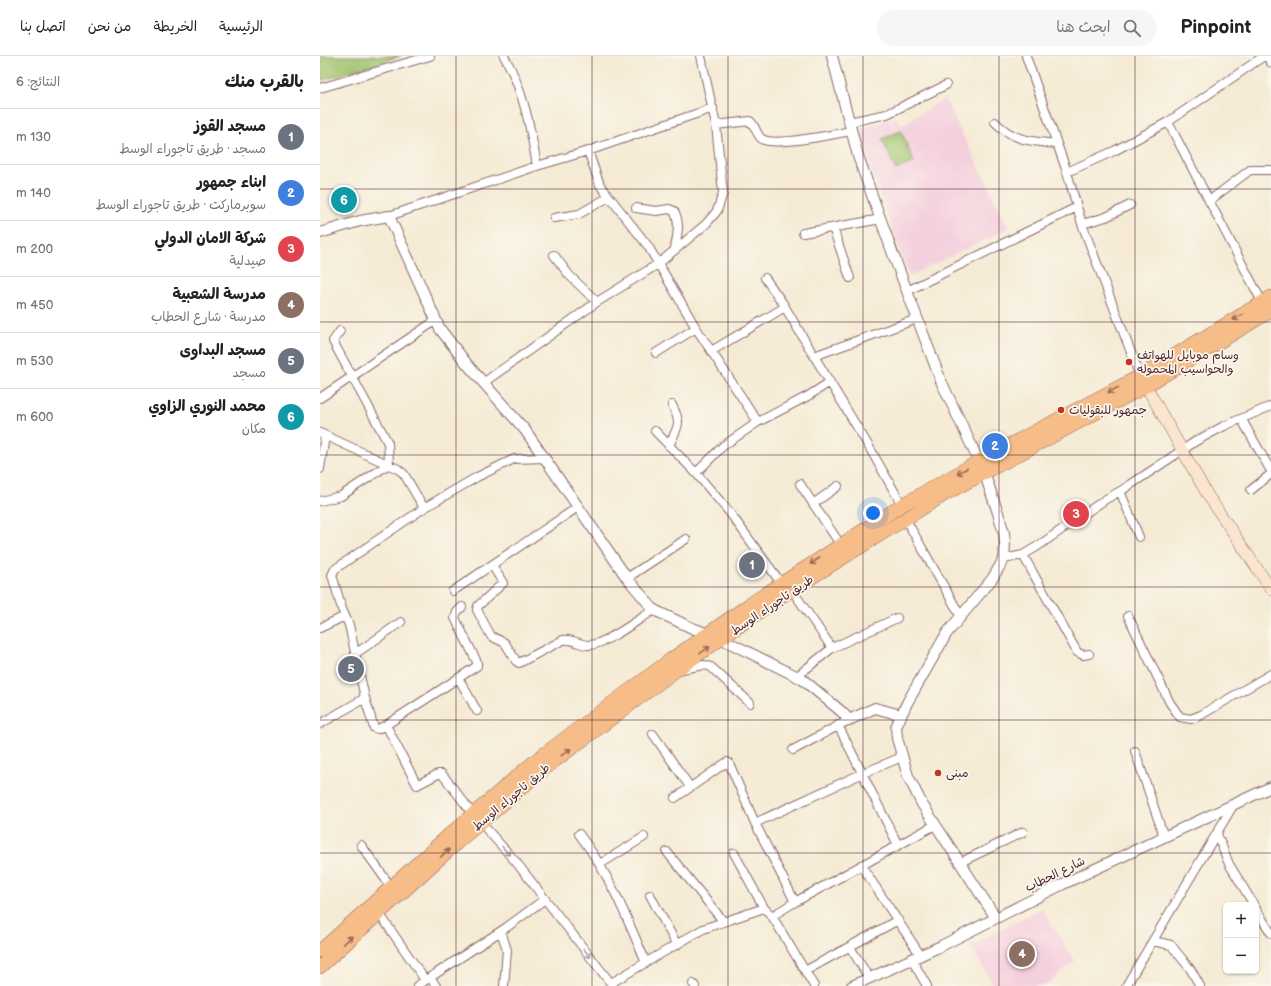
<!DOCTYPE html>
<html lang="ar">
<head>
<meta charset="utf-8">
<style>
	body { margin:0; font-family:"Balsamiq Sans","Playpen Sans Arabic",sans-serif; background:#f6f6f6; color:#222; direction:rtl }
	.controls { position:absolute; right:12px; bottom:12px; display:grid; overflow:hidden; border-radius:6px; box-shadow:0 1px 3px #0004 }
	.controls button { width:36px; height:36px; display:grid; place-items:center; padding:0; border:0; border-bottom:1px solid #e0e0e0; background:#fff; color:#222; font:20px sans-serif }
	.you { position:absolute; left:553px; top:457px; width:14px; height:14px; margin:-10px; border:3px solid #fff; border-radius:50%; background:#1a73e8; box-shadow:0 0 0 6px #1a73e833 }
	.badge { display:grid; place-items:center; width:26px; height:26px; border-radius:50%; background:#db2777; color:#fff; font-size:13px; font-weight:700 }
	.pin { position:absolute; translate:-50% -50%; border:2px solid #fff; box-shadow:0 1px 4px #0006 }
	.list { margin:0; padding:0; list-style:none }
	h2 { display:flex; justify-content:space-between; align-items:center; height:52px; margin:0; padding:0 16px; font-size:17px }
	h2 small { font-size:13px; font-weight:400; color:#767676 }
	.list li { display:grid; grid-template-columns:26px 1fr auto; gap:12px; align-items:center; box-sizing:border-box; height:56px; padding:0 16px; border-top:1px solid #e0e0e0 }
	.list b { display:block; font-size:15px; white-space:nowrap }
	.list p { margin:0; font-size:13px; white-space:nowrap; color:#767676 }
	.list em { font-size:13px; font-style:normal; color:#767676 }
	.icon { flex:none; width:22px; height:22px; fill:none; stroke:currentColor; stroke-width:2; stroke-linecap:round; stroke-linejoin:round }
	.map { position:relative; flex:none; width:951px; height:930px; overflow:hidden; direction:ltr }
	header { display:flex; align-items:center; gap:24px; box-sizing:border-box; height:56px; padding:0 20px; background:#fff; border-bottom:1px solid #e0e0e0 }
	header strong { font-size:19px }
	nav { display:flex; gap:22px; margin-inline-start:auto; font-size:14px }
	.search { width:280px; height:36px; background:#f6f6f6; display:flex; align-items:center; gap:10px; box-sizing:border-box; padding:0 14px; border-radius:22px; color:#767676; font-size:15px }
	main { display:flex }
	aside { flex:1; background:#fff }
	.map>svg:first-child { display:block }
	.built { fill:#f4cfdd }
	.green { fill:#9ec26b; stroke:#74704b }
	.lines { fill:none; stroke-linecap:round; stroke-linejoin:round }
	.minor-casing { stroke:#866666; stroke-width:10 }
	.tertiary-casing { stroke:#866666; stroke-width:12 }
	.secondary-casing { stroke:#866666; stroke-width:12 }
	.primary-casing { stroke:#866666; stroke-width:14 }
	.minor { stroke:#fff; stroke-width:8 }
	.tertiary { stroke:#fff; stroke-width:10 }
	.secondary { stroke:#fce5cf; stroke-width:11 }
	.primary { stroke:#f7bd88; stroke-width:13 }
	.oneway { stroke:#986655 }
	.oneway2 { stroke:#ae9aa0 }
	.grid { fill:none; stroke:#4a1f2b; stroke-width:1; stroke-opacity:0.55 }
	.poi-dot { fill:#c8321e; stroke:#fbf7ec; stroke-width:1.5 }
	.labels { text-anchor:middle; stroke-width:3.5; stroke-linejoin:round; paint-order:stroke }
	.poi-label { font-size:12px; fill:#4a1f2b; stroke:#fbf7ec; text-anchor:start }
	.street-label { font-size:12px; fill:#4a1f2b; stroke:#fbf7ec }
</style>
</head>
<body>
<header>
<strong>Pinpoint</strong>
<div class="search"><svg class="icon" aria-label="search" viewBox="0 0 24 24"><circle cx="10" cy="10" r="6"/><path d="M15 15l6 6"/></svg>ابحث هنا</div>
<nav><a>الرئيسية</a><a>الخريطة</a><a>من نحن</a><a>اتصل بنا</a></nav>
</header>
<main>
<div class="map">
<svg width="951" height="930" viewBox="0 0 951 930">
	<rect width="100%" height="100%" fill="#fbf7ec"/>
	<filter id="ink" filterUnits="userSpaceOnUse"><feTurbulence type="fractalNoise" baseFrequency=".025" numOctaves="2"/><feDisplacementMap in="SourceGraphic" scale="8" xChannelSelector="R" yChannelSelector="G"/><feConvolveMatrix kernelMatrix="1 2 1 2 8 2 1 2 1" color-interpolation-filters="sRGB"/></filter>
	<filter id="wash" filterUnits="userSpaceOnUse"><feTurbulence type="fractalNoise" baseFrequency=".012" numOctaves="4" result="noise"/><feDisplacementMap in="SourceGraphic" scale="16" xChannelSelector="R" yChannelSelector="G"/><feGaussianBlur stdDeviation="0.9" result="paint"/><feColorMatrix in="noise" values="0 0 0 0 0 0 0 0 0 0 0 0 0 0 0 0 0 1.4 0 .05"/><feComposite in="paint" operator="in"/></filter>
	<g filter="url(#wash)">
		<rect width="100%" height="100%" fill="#f5ebd5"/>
		<path class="built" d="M625,43l64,129 -100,48 -52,-145 40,-14 4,8z
			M722,852l33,53 -30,25h-51l-24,-40z"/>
		<path class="green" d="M0,0h81l-81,25z
			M581,75l13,31 -18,8 -14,-31z"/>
	</g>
	<g filter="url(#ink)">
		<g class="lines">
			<defs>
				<path id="minor" d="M184,0c19,32 27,74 33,110l51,-15 125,-43
					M706,0l41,116 15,52 58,152
					M947,0l4,7
					M0,32l110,-32
					M529,66l38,-8 59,-29
					M675,66c19,19 35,19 62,22
					M848,66l94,180
					M396,69l34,-4c6,5 6,14 12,18 12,8 73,-5 89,-8
					M268,95l12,34 48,61 48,82 62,94
					M747,116l47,-21 54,-29 96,-66
					M889,145l41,-31h21
					M316,152l20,3 13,-2 5,2c7,13 3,24 1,37
					M69,160l148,-50
					M234,162l25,-4 30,-17
					M762,168l24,-7 24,-12
					M513,172l17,50
					M483,177l78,-14
					M234,199l15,20 28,27
					M445,222l17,24 32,54
					M587,235l170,-84
					M393,294l72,-43
					M336,297l40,-25
					M163,327l114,-81 61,-38 48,-40 11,-13 6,-18 -7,-68 -15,-69
					M0,342l115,-77
					M922,364l29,51
					M335,375l41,42 34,40 51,70
					M0,377l78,36 6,5 20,34
					M349,390c8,-20 14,-20 3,-41
					M225,402l-31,1 -37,18 -53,31 -89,61 -3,6 10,34 7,16 16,73 9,30 4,1 8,-4 31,60 21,-11h4l31,40 43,48 97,124
					M0,413l5,-33
					M376,417l27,-27 35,-24 50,-26 22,-14
					M480,428l40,60
					M931,434l20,-16
					M800,435l19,46
					M0,445l21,-5 48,-32 -1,-21 -53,-98 -2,-4 7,-10
					M493,448l25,-18
					M582,449l-34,-60 -54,-89 103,-37
					M585,462l55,97
					M703,499l54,97 6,3 6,-1
					M684,503l19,-4 15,-9 68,-47 18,-10 72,-48 28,-15 47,-20
					M172,509l11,18 -25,23 -1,4 14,26 14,7 11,18 3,2 44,-23c9,-2 18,6 27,5 16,-1 49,-26 64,-35
					M307,522l59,-39
					M472,534l40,58
					M133,535l125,-84
					M808,560l42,87 10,14 11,2 10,-4 70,-41
					M0,572l25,-12
					M35,598l46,-32
					M362,613l22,-4 7,2 39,36
					M476,621l36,-29 65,-30
					M139,623l18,32
					M0,668l45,-26
					M66,669l91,-59v-4l-22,-44 2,-6 5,-5
					M518,669l60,120
					M333,678l37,53
					M473,694l56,-30
					M815,695l29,86
					M355,742l52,-36 2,1 26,60 40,79
					M435,767l106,-49 41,-17
					M259,778c30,39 48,84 67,129
					M897,778l12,30 25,41
					M41,789l30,42
					M347,796l56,69
					M414,797l30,55 8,8 42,70
					M641,806l62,-30
					M280,808l44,-27
					M541,809l60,91
					M330,839l27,50
					M936,853l15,24
					M59,857l46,67
					M452,860l23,-14 140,-77
					M181,875l6,19 -3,36
					M833,885l18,4 20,25 9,16
					M530,891l19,31
					M592,904l15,26
					M485,915l93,-51
					M110,921l6,9
					M291,927l92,-54 61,-21
					M373,928l2,2
					M97,930l90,-59 38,-28
					M806,930l108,-182"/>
				<path id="tertiary" d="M512,0l26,100 35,98 48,127 43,91 14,41 6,20 1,10 -1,16 -12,20 -45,54 -40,70 -11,24 1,11 11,38 14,28 74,114
					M0,177l40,-12 29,-5 51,113 27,35 58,66 102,148 27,32 38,18 30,11 80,40 40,33 7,8 26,-12 26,7
					M532,930l89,-40 122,-62 208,-97"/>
				<path id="secondary" d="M822,323l65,115 64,95"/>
				<path id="primary" d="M0,895l131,-118 85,-73 134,-100 80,-56 152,-99 77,-44 161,-85 131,-79
					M0,911l138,-125 86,-73 134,-100 104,-73 165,-103 199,-107 125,-75"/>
			</defs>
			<use href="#minor" class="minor-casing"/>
			<use href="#tertiary" class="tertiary-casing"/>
			<use href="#secondary" class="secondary-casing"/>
			<use href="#primary" class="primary-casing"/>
			<use href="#minor" class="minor"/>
			<use href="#tertiary" class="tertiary"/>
			<use href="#secondary" class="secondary"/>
			<use href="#primary" class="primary"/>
		</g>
		<defs><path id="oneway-shaft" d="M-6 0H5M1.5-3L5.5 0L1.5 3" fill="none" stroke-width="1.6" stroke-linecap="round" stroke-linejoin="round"/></defs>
		<g class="oneway">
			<use href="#oneway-shaft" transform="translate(918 261) rotate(149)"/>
			<use href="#oneway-shaft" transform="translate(793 334) rotate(152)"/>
			<use href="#oneway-shaft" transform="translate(642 415) rotate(150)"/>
			<use href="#oneway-shaft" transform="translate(495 505) rotate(147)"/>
			<use href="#oneway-shaft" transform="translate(385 594) rotate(-35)"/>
			<use href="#oneway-shaft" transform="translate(246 696) rotate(-37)"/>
			<use href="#oneway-shaft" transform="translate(125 797) rotate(-42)"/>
			<use href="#oneway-shaft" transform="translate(28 884) rotate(-43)"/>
		</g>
		<g class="oneway2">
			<use href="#oneway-shaft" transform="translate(186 795) rotate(50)"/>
			<use href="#oneway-shaft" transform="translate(267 897) rotate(52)"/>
		</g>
	</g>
	<path class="grid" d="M136,0v930M272,0v930M408,0v930M543,0v930M679,0v930M815,0v930M0,133h951M0,266h951M0,399h951M0,531h951M0,664h951M0,797h951"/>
	<g class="poi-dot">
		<circle cx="809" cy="306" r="4"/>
		<circle cx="741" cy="354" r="4"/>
		<circle cx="618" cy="717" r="4"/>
	</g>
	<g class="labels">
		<g class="poi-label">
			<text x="817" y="303">وسام موبايل للهواتف<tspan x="817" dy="14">والحواسيب المحموله</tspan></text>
			<text x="749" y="358">جمهور للبقوليات</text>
			<text x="626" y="721">مبنى</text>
		</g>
		<g class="street-label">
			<text transform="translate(452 549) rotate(-34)" y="4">طريق تاجوراء الوسط</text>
			<text transform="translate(191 741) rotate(-40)" y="4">طريق تاجوراء الوسط</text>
			<text transform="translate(735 818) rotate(-26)" y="4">شارع الحطاب</text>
		</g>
	</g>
</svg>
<div class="controls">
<button>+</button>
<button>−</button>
</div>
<div class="you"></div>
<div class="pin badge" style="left:432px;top:509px;background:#6b7280">1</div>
<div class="pin badge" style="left:675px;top:390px;background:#3f7fe0">2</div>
<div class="pin badge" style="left:756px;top:458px;background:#e0444e">3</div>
<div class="pin badge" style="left:702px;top:898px;background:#8d6e63">4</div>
<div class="pin badge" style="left:31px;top:613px;background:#6b7280">5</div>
<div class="pin badge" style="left:24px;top:144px;background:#0f9aa8">6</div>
</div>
<aside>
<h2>بالقرب منك<small>النتائج: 6</small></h2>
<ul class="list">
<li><span class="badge" style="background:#6b7280">1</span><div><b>مسجد القوز</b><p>مسجد · طريق تاجوراء الوسط</p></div><em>130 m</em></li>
<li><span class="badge" style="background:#3f7fe0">2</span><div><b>ابناء جمهور</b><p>سوبرماركت · طريق تاجوراء الوسط</p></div><em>140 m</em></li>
<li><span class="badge" style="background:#e0444e">3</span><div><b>شركة الامان الدولي</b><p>صيدلية</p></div><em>200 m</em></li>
<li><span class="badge" style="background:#8d6e63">4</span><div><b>مدرسة الشعبية</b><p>مدرسة · شارع الحطاب</p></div><em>450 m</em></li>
<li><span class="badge" style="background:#6b7280">5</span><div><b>مسجد البداوى</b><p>مسجد</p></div><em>530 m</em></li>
<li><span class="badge" style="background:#0f9aa8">6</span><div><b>محمد النوري الزاوي</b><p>مكان</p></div><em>600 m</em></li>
</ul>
</aside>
</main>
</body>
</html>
